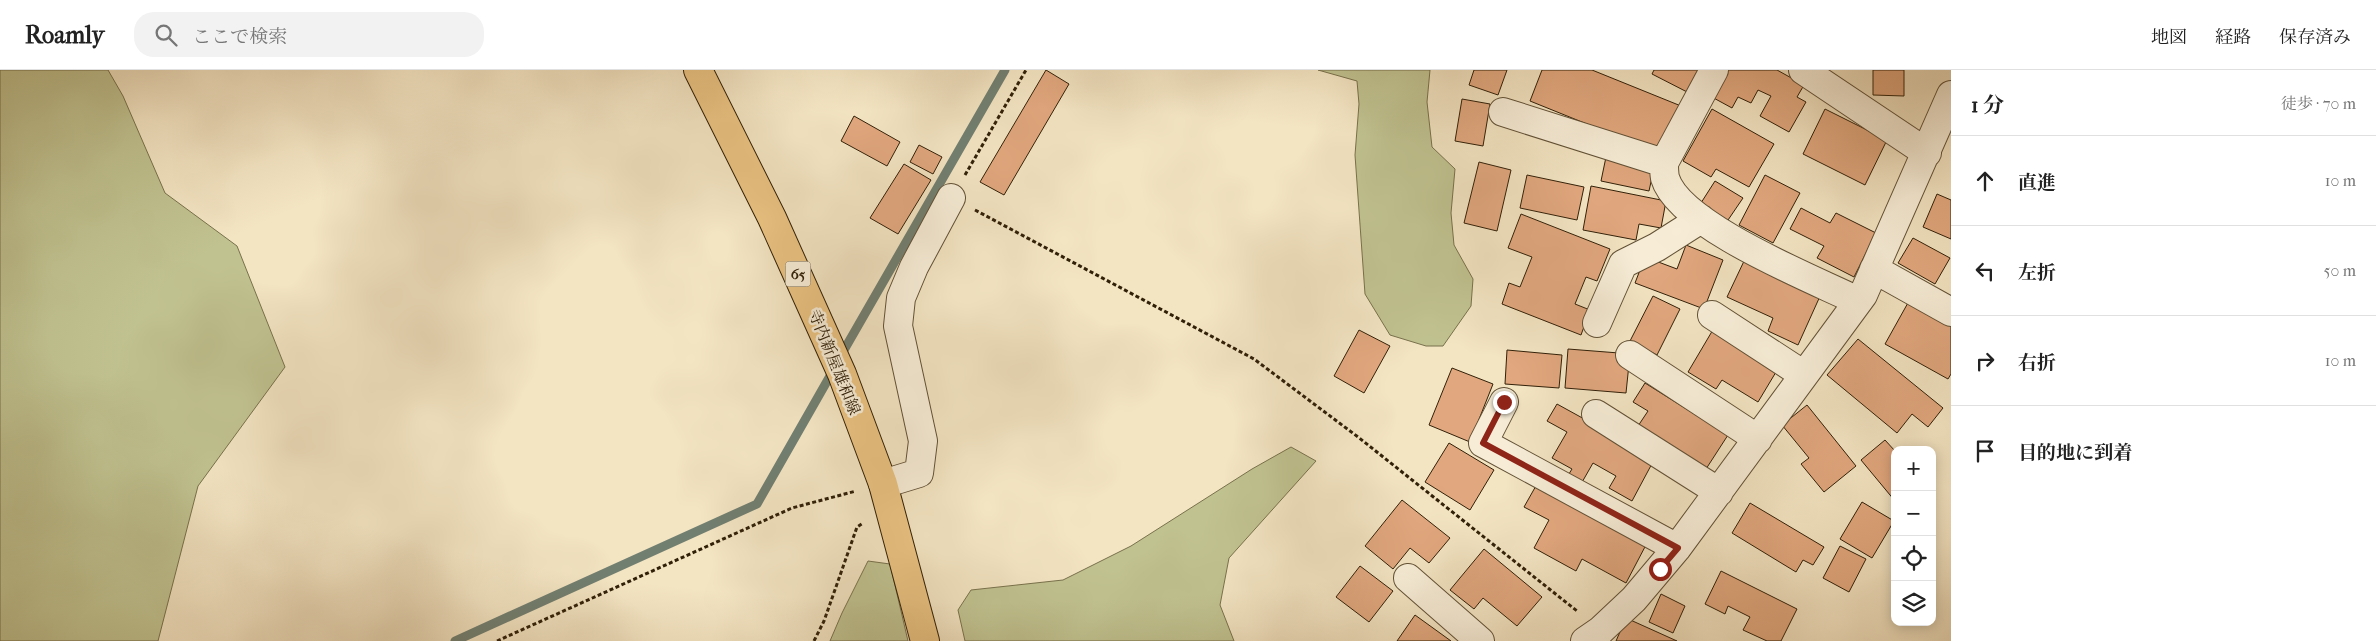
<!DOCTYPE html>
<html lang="ja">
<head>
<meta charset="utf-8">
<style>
	body { margin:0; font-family:"IM FELL French Canon","Noto Serif JP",serif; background:#f2f2f2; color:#222 }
	.controls { position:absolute; right:15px; bottom:15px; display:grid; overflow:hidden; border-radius:10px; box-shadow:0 2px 12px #0003 }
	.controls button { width:45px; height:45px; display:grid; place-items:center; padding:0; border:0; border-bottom:1px solid #e0e0e0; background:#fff; color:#222; font:25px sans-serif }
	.stop { position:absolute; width:15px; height:15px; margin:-11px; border:4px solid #8f2418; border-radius:50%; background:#fff }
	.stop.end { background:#8f2418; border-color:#fff; box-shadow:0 1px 5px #0008 }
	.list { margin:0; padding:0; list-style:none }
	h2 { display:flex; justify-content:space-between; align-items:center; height:65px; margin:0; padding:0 20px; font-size:21px }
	h2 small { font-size:16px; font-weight:400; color:#767676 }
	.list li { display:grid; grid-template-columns:32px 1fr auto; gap:15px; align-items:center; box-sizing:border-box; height:90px; padding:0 20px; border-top:1px solid #e0e0e0 }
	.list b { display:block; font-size:19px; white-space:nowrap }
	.list em { font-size:16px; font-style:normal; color:#767676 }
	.icon { flex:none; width:28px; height:28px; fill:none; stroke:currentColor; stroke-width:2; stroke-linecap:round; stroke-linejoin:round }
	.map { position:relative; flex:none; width:1951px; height:571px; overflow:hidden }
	header { display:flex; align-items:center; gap:30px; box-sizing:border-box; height:70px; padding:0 25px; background:#fff; border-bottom:1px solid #e0e0e0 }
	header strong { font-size:24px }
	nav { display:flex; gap:28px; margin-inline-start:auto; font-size:18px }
	.search { width:350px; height:45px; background:#f2f2f2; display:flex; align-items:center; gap:12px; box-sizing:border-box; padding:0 18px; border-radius:20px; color:#767676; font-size:19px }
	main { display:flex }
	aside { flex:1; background:#fff }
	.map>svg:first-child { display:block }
	.green { fill:#c0c290; stroke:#78714c }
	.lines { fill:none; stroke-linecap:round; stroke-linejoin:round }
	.stream { stroke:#717f71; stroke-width:9 }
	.building { fill:#e1a77e; stroke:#312008 }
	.street-casing { stroke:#625136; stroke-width:30 }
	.primary-casing { stroke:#312008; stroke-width:30 }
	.path { stroke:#312008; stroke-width:3; stroke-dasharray:4 2.5; stroke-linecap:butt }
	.street { stroke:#f7edd7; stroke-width:28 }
	.primary { stroke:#eac281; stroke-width:28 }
	.route { stroke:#8f2418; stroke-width:6 }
	.labels { text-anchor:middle; stroke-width:5; stroke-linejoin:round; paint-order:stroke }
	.shield { fill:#f7edd7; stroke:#6c5e46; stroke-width:1 }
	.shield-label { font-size:15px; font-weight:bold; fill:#312008 }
	.street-label { font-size:16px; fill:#312008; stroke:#f7edd7 }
</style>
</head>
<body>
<header>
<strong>Roamly</strong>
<div class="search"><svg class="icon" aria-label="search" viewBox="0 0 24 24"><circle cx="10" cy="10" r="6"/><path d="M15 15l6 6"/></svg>ここで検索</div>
<nav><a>地図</a><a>経路</a><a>保存済み</a></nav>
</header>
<main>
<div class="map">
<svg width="1951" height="571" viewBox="0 0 1951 571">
	<rect width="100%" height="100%" fill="#f3e4c2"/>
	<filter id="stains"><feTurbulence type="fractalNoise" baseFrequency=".004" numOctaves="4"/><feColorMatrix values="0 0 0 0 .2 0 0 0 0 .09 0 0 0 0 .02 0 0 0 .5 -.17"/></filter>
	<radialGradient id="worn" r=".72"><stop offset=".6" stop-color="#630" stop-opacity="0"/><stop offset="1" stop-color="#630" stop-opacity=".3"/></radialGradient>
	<path class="green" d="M0,0h108l15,26 42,97 72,53 48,121 -87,119 -40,155h-158z
		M1318,0h112l-3,32 5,45 23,22 -4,44 3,32 19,34 -2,27 -28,40h-17l-36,-11 -25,-41 -10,-139 4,-51 -2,-23z
		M1291,377l25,14 -87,97 -9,47 14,36h-269l-7,-31 13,-20 92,-10 68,-34 121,-77z
		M868,491l22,3 18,77h-78l12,-28z"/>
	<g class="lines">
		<path class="stream" d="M840,287l165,-287
			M455,571l302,-137 77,-135"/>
	</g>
	<path class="building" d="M1046,0l23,14 -65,111 -24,-13z
		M1474,0h33l-9,25 -29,-10z
		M1542,0h50l94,38 -20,48 -136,-55z
		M1654,0h49l-12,24 -39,-20z
		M1725,0h52l27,15 -7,12 9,5 -17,30 -29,-16 11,-20 -13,-6 -7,13 -13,-6 -6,11 -22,-12z
		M1873,0h31v26l-31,-1z
		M1462,29l28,5 -7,42 -28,-5z
		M1712,39l62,35 -25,43 -33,-18 -5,8 -28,-16z
		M1825,39l62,31 -22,45 -62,-31z
		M854,46l46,26 -13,24 -46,-25z
		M919,75l23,12 -9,17 -23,-12z
		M1606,87l48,11 -5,23 -48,-10z
		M1479,92l32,8 -14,61 -33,-8z
		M904,94l27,16 -33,54 -28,-16z
		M1527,105l57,12 -7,33 -57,-12z
		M1765,105l35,18 -27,50 -34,-18z
		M1715,111l28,17 -17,25 -27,-17z
		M1591,116l75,15 -5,27 -22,-4 -3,16 -53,-10z
		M1937,124l14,6v39l-28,-12z
		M1801,138l29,15 6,-10 40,20 -22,44 -37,-19 7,-12 -34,-17z
		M1521,144l89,35 -13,32 -11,-4 -11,27 15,6 -9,25 -79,-31 7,-21 11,4 12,-30 -24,-9z
		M1913,168l37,20 -15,26 -37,-21z
		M1686,175l37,15 -19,49 -69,-26 10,-26 32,12z
		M1745,189l76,35 -23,51 -30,-14 5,-13 -46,-21z
		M1653,226l27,13 -23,46 -27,-14z
		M1909,231l42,23v50l-3,5 -63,-35z
		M1714,258l65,39 -21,35 -36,-22 -6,9 -28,-17z
		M1359,260l31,16 -26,47 -30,-17z
		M1858,269l85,69 -15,19 -16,-13 -15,19 -70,-58z
		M1568,279l51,4 -1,10 11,1 -3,29 -61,-5z
		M1507,280l55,5 -3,33 -54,-4z
		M1452,298l41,16 -23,58 -41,-17z
		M1645,313l83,52 -22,34 -68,-43 10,-15 -15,-9z
		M1557,334l98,54 -23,43 -23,-13 7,-12 -23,-13 -12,21 -14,-7 5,-8 -20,-11 15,-26 -20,-11z
		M1807,335l49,61 -32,26 -23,-28 8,-6 -27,-33z
		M1885,370l10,11v50l-34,-41z
		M1449,373l45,27 -24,40 -45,-28z
		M1537,414l110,59 -21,40 -44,-24 -6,12 -42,-23 15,-28 -25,-13z
		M1402,430l48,38 -21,25 -19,-15 -17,21 -28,-23z
		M1862,432l32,19 -22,37 -32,-19z
		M1750,433l74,44 -11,18 -10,-5 -7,12 -64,-39z
		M1840,476l26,13 -17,33 -26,-14z
		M1484,479l58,48 -25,29 -34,-28 -9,11 -24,-19z
		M1360,496l33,25 -24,31 -33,-25z
		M1721,501l76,38 -16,32h-14l-24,-11 7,-13 -22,-11 -3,8 -20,-10z
		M1661,524l24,12 -12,27 -24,-11z
		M1415,545l36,26h-54z
		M1626,548l51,23h-61z"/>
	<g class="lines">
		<defs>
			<path id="street" d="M1714,0l-50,93c0,4 0,10 1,15 14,48 148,101 193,123
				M1803,0l124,83
				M1503,42l161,51
				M1874,199l77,43
				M1712,245l92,60
				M1597,253l26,-59 34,-17 44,-28
				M1630,285l128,84
				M1504,332l-21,41 194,105
				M1596,344l123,78
				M883,414l36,-11 4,-32 -25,-115 3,-28 13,-31 37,-69
				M1408,508l72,63
				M1585,571l16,-11 33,-31 43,-51 186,-253 88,-200"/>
			<path id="primary" d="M698,0l74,148 70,156 41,110 42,157"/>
		</defs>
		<use href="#street" class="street-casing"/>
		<use href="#primary" class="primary-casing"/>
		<path class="path" d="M965,105l61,-105
			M975,140l279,149 104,78 219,174
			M497,571l295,-133 64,-17
			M814,571l10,-20 33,-94 6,-4"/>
		<use href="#street" class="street"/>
		<use href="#primary" class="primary"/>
	</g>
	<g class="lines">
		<path class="route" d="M1504,332l-21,41 195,105 -18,21"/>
	</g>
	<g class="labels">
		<rect class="shield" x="785.5" y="191.5" width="25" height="25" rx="4"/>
		<g class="shield-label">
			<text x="798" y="209">65</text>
		</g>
		<g class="street-label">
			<text transform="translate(835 292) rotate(68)" y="6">寺内新屋雄和線</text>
		</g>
	</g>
	<rect width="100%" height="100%" filter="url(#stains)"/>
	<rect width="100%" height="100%" fill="url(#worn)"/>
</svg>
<div class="controls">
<button>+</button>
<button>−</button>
<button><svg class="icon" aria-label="locate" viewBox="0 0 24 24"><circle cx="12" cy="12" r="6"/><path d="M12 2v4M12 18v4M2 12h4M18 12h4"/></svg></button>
<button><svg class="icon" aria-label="layers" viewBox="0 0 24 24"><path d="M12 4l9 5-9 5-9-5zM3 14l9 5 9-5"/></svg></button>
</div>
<div class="stop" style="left:1660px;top:499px"></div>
<div class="stop end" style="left:1504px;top:332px"></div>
</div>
<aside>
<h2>1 分<small>徒歩 · 70 m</small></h2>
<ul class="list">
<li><svg class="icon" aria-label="ahead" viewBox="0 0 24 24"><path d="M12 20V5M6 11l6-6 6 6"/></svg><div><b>直進</b></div><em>10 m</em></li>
<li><svg class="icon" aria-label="left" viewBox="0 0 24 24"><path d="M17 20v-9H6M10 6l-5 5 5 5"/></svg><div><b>左折</b></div><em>50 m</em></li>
<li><svg class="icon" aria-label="right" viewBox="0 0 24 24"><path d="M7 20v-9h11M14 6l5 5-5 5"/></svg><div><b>右折</b></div><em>10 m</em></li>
<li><svg class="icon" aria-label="arrive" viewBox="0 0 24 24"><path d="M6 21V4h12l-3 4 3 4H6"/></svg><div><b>目的地に到着</b></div></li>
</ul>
</aside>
</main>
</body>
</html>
